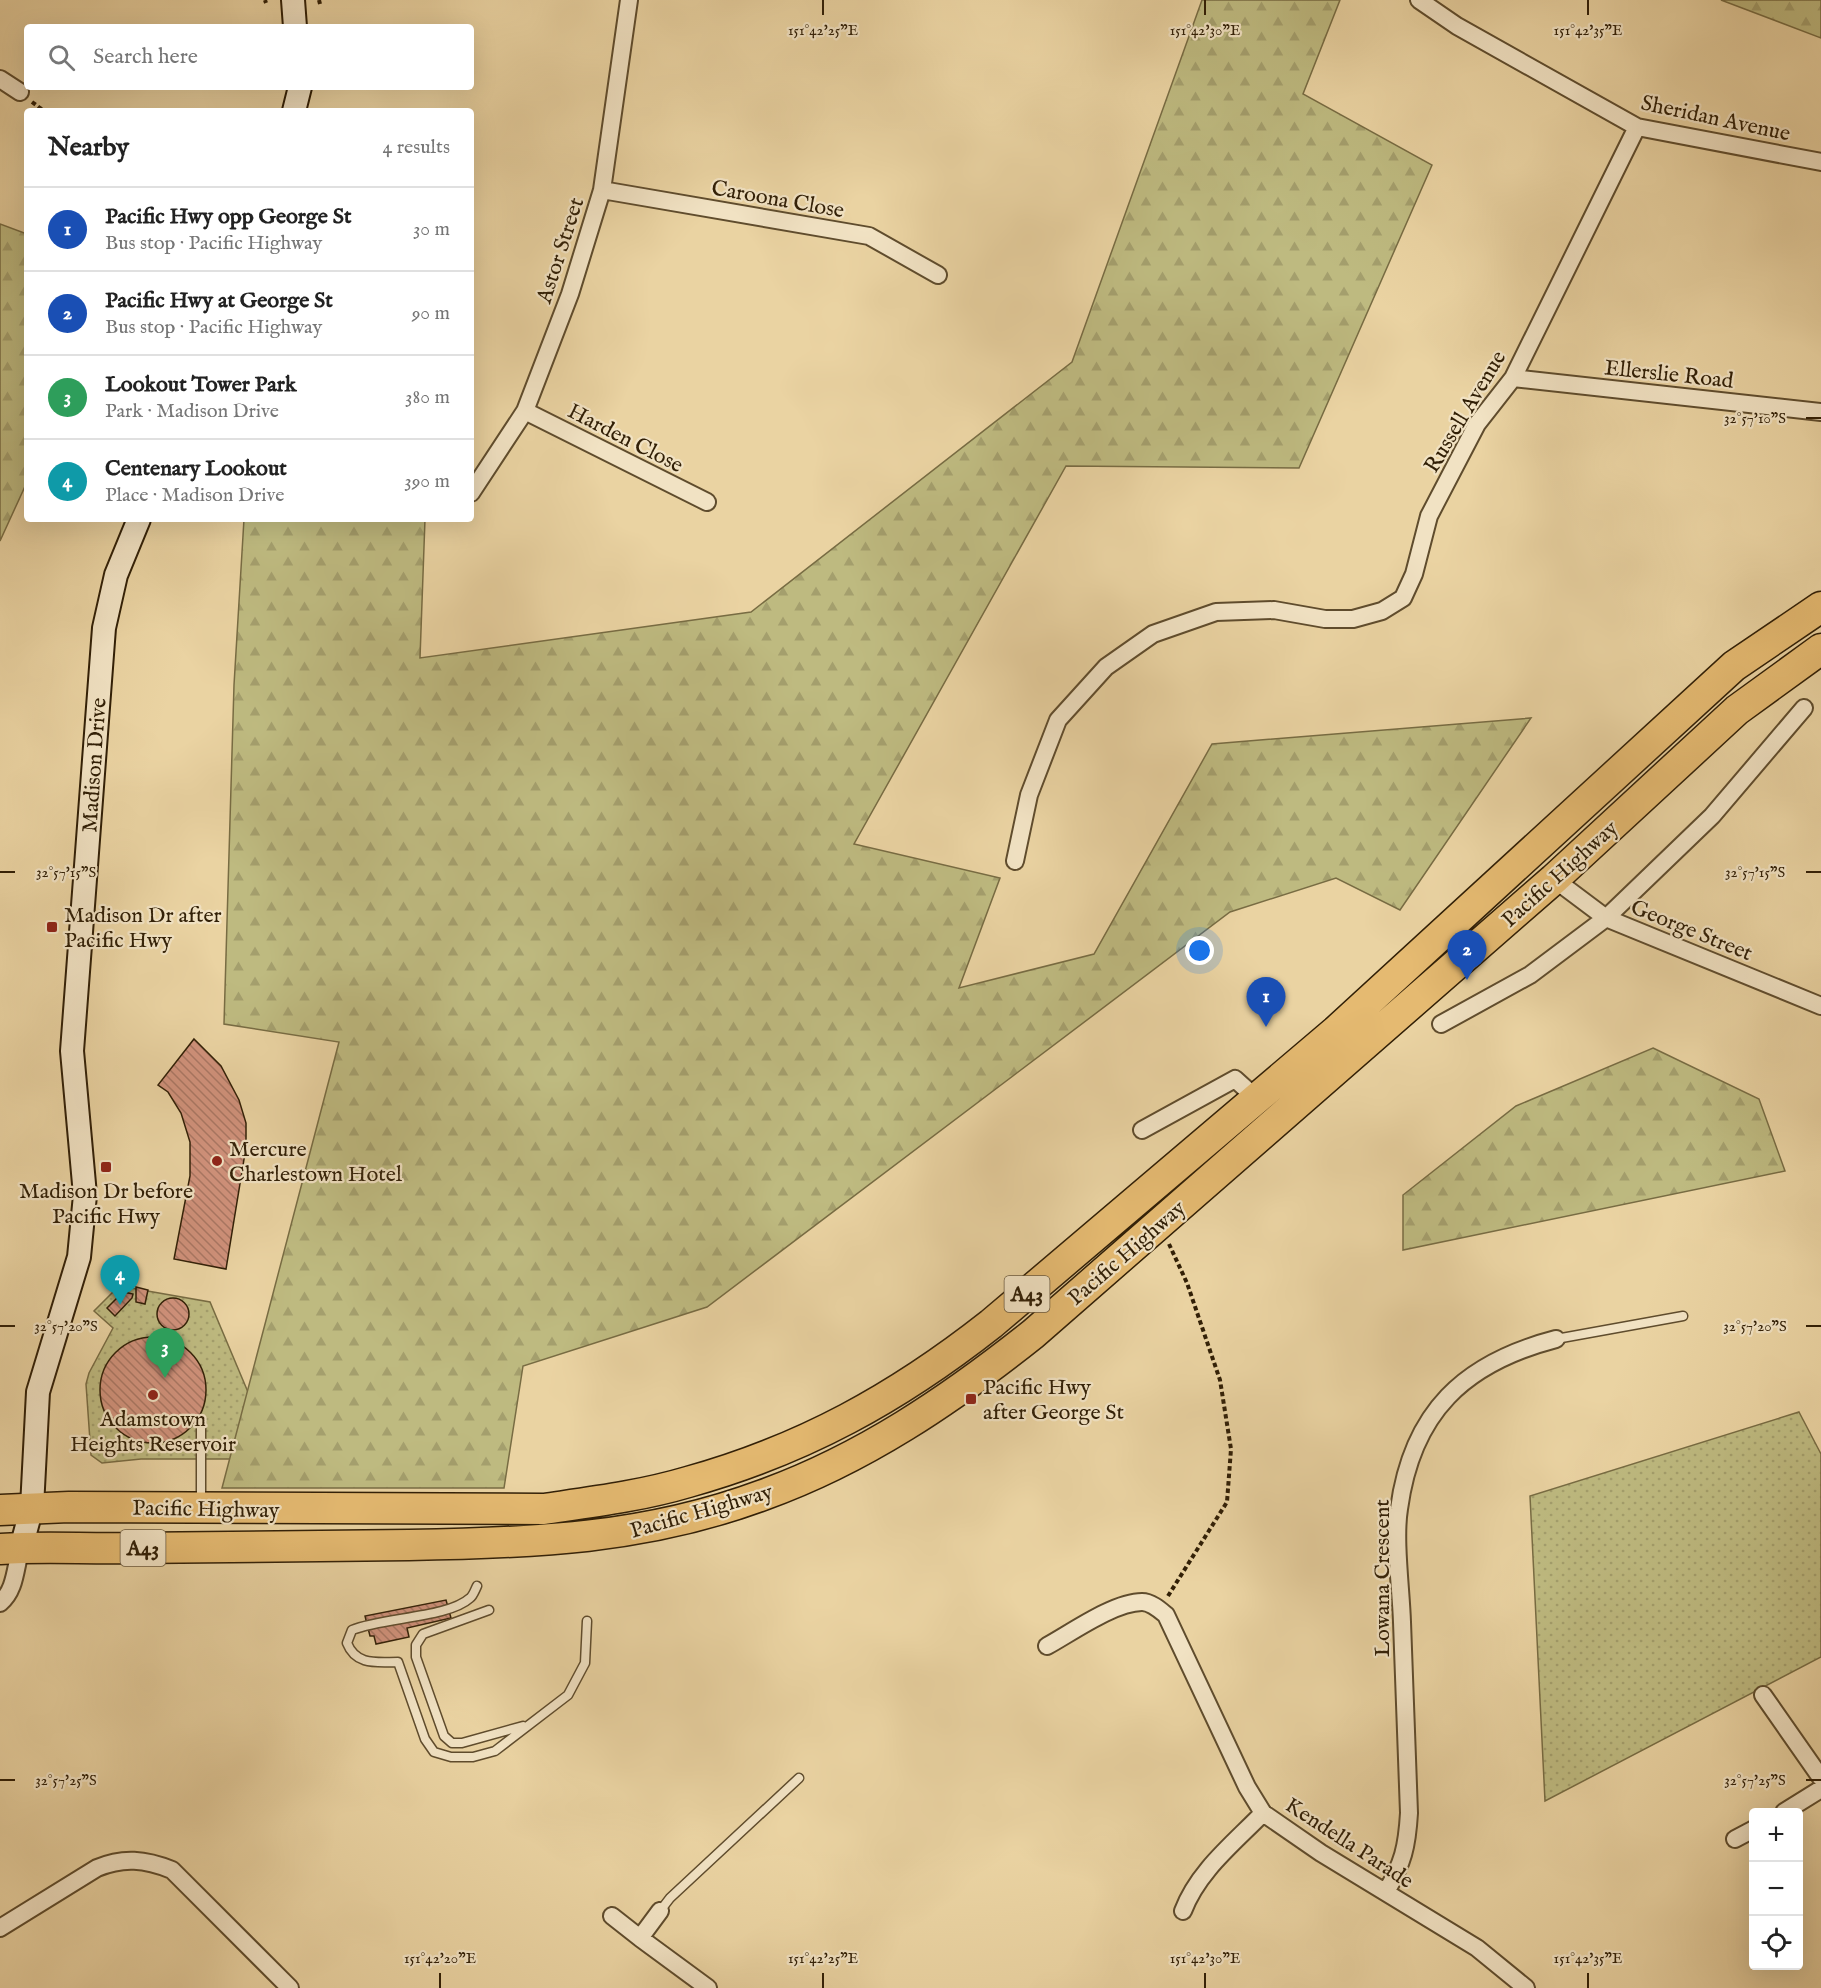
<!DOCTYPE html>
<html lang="en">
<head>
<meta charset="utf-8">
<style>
	body { margin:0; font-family:"IM FELL English",serif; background:#f6f6f6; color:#222 }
	.controls { position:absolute; right:18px; bottom:18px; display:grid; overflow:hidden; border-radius:6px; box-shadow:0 6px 24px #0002 }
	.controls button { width:54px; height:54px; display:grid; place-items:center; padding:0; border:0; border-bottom:2px solid #e0e0e0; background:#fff; color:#222; font:30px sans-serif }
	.you { position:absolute; left:1200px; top:951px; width:21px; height:21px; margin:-15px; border:4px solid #fff; border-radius:50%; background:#1a73e8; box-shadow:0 0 0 9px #1a73e833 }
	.badge { display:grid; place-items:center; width:39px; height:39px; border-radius:50%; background:#7c3aed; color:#fff; font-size:20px; font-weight:700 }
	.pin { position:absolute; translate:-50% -50px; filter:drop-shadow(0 2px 3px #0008) }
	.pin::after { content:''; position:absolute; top:32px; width:21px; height:18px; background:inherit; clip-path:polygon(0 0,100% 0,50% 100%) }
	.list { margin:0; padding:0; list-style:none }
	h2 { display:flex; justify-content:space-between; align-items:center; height:78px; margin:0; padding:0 24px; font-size:26px }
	h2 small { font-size:20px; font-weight:400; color:#767676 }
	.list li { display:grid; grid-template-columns:39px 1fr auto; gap:18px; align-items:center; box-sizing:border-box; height:84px; padding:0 24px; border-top:2px solid #e0e0e0 }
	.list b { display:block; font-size:22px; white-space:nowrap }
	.list p { margin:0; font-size:20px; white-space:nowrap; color:#767676 }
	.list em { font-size:20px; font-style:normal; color:#767676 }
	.icon { flex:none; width:33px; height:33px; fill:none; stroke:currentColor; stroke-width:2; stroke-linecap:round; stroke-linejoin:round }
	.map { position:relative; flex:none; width:1821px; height:1988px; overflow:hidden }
	.search { position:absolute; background:#fff; box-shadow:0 6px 24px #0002; left:24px; top:24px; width:450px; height:66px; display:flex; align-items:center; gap:15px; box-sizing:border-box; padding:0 21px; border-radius:6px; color:#767676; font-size:22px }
	.panel { position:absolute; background:#fff; box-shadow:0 6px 24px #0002; left:24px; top:108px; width:450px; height:414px; border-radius:6px }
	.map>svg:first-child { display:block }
	.grass { fill:url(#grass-dots); stroke:#786c43; stroke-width:1.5 }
	.forest { fill:url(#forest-firs); stroke:#786c43; stroke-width:1.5 }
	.building { fill:url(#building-back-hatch); stroke:#311f06; stroke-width:1.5 }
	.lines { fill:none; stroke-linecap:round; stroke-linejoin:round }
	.lane-casing { stroke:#5f4c2d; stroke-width:11 }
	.street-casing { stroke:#5f4c2d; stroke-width:20 }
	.secondary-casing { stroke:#311f06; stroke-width:26 }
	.highway-casing { stroke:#311f06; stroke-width:33 }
	.path { stroke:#311f06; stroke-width:4; stroke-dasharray:4.5 3; stroke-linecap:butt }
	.lane { stroke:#f1e2c3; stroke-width:8 }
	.street { stroke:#f1e2c3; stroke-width:16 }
	.secondary { stroke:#f1e2c3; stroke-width:22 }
	.highway { stroke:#e5ba71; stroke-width:30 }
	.ticks { fill:none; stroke:#311f06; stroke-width:2 }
	.poi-dot { fill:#8f2418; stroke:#f1e2c3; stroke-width:2 }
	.labels { text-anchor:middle; stroke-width:4.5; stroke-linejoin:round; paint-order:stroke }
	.shield { fill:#f1e2c3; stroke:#6b5a3f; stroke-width:1.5 }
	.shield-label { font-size:21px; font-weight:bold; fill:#311f06 }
	.street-label { font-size:22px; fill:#311f06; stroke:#f1e2c3 }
	.poi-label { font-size:22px; fill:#311f06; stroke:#f1e2c3; text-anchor:start }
	.ticks-label { font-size:15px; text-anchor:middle; fill:#311f06; stroke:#f1e2c3; stroke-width:4.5; stroke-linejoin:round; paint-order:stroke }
</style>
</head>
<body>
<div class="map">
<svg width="1821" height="1988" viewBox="0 0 1821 1988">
	<defs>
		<pattern id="grass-dots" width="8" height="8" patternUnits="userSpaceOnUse" patternTransform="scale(1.5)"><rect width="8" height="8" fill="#beba80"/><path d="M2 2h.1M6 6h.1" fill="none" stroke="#a49f6d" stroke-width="1.8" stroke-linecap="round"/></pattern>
		<pattern id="forest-firs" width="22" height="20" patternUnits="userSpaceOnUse" patternTransform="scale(1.5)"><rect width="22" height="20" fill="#beba80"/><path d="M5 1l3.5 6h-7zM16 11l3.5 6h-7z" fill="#a49f6d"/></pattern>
		<pattern id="building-back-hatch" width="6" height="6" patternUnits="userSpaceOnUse" patternTransform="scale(1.5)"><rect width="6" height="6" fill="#d1927c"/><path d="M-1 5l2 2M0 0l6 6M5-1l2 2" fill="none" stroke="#aa7764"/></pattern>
	</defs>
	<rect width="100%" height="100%" fill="#ead3a2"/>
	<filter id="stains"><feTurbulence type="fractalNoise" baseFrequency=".00333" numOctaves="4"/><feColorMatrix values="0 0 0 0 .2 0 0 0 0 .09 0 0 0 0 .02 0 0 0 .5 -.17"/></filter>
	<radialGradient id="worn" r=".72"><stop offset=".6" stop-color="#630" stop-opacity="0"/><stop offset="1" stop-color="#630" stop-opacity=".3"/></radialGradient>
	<path class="grass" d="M119,1286l91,16 51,121 -8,36h-112l-39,4 -11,-8 -5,-71 3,-11 24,-45 -19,-17z
		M1799,1412l22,42v203l-276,144 -15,-305z"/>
	<path class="forest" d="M1202,0h138l-37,94 129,71 -133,303 -233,-2 -212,378 146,34 -41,110 135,-34 118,-210 319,-26 -131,192 -64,-32 -106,34 -523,395 -184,59 -19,122h-282l117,-446 -115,-18 10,-339 10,-166h181l-5,139 331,-46 321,-250z
		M1721,0h100v38z
		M0,224l27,10v248l-27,59z
		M1653,1048l106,51 26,72 -382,79v-55l113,-89z"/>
	<path class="building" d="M194,1039l27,27 18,34 7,23v24l-20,122 -52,-10 16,-83v-34l-9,-29 -13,-21 -10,-7z
		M136,1287l12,3 -3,14 -9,-2z
		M123,1292l10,2 -1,4 -17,18 -8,-8z
		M157 1314a16 16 0 1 1 32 0a16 16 0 1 1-32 0Z
		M100 1390a53 53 0 1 1 106 0a53 53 0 1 1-106 0Z
		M446,1600l5,18 -44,10 2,9 -33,7 -2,-8h-4l-5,-20z"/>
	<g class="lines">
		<defs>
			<path id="lane" d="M1556,1339l127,-23
				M201,1502v-79
				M477,1586c-2,4 -4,10 -7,12 -22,20 -86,19 -118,32l-5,13c9,23 30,19 51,19l27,77 9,13 17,5h22l22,-6 73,-56 17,-32 2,-42
				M489,1610l-66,24 -7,11v12l28,79 8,7h10l61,-17
				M660,1911l10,-13 129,-120"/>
			<path id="street" d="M1419,0l38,26 180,101 184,35
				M0,79l20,13
				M602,190l267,46 69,39
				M1513,378l308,34
				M525,411l182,91
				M471,493l54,-82 45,-117 32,-104 27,-190
				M1015,861l14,-66 29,-75 48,-53 47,-33 63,-22 58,-2 51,9h28l29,-8 21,-13 11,-24 15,-58 48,-92 36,-46 124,-251
				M1554,879l52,39 215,88
				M1441,1024l89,-49 76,-57 106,-102 92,-108
				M1142,1130l93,-51 21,19
				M0,1603c16,-13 15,-36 21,-55
				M1047,1646c24,-13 67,-44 95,-44 9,0 18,8 24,13l81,172 16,26 58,40 156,95 49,40
				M1763,1695l58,83
				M1784,1812l37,-23
				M1735,1839l19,-10
				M1386,1892c17,-29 21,-45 23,-79 -2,-64 -5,-127 -7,-191 -1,-32 -8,-83 -3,-113 13,-97 65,-146 157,-170
				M660,1911l-20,27 68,50
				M1183,1911c15,-40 51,-68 80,-98
				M612,1916l28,22
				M0,1928l97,-60c26,-11 48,-9 75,2l118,118"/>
			<path id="secondary" d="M293,0l2,27
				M294,111l6,-24
				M21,1548l11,-41 6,-115 41,-135 6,-62 -13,-144 32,-423 12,-53 23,-56"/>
			<path id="highway" d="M0,1510l69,-3 475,2c48,-7 97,-13 144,-27 115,-32 209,-84 303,-158l345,-293 398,-365 87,-59
				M0,1549c43,-3 87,0 131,-1 92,-1 185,-2 278,-3 123,-2 236,-6 354,-50 100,-36 187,-95 270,-161l521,-455 183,-169 84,-61"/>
		</defs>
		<use href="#lane" class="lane-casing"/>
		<use href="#street" class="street-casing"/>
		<use href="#secondary" class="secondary-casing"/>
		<use href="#highway" class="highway-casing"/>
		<path class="path" d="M265,0l1,3
			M319,0l1,4
			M32,102l12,9
			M1168,1596l59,-94 4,-53 -11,-69 -33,-97 -18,-39"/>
		<use href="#lane" class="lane"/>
		<use href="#street" class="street"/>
		<use href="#secondary" class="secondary"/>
		<use href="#highway" class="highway"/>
	</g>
	<path class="ticks" d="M823,0v15M1205,0v15M1588,0v15M1806,418h15M0,872h15M1806,872h15M0,1326h15M1806,1326h15M0,1780h15M1806,1780h15M440,1973v15M823,1973v15M1205,1973v15M1588,1973v15"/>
	<g class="poi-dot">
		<rect x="46" y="921" width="12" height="12" rx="3"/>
		<circle cx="217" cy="1161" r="6"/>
		<rect x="100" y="1161" width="12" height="12" rx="3"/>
		<circle cx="153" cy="1395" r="6"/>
		<rect x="965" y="1393" width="12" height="12" rx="3"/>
	</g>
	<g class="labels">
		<g class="shield">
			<rect x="1004.5" y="1276" width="45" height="36" rx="4.5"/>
			<rect x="120.5" y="1530" width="45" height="36" rx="4.5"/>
		</g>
		<g class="shield-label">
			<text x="1027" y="1301">A43</text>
			<text x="143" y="1555">A43</text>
		</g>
		<g class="street-label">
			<text transform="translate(1716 117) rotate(12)" y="8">Sheridan Avenue</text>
			<text transform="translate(778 198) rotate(10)" y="8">Caroona Close</text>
			<text transform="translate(559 250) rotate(-72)" y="8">Astor Street</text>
			<text transform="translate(1669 373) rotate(6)" y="8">Ellerslie Road</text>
			<text transform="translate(1464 411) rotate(-59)" y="8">Russell Avenue</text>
			<text transform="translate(626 437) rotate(27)" y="8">Harden Close</text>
			<text transform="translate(93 765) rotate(-86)" y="8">Madison Drive</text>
			<text transform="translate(1559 873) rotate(-42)" y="8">Pacific Highway</text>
			<text transform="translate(1692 929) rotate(22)" y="8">George Street</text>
			<text transform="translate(1126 1252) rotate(-41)" y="8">Pacific Highway</text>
			<text transform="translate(206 1508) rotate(1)" y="8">Pacific Highway</text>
			<text transform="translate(701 1510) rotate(-16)" y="8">Pacific Highway</text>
			<text transform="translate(1381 1578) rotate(-90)" y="8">Lowana Crescent</text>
			<text transform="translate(1350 1842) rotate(33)" y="8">Kendella Parade</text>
		</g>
		<g class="poi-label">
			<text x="64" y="922">Madison Dr after<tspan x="64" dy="25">Pacific Hwy</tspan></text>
			<text x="229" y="1156">Mercure<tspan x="229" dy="25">Charlestown Hotel</tspan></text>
			<text x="106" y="1198" text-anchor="middle">Madison Dr before<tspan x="106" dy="25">Pacific Hwy</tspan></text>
			<text x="983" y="1394">Pacific Hwy<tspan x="983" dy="25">after George St</tspan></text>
			<text x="153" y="1426" text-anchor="middle">Adamstown<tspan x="153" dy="25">Heights Reservoir</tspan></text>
		</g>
	</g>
	<g class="ticks-label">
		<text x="823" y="35">151°42'25"E</text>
		<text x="1205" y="35">151°42'30"E</text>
		<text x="1588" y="35">151°42'35"E</text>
		<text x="1755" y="423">32°57'10"S</text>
		<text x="66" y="877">32°57'15"S</text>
		<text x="1755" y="877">32°57'15"S</text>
		<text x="66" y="1331">32°57'20"S</text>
		<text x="1755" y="1331">32°57'20"S</text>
		<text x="66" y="1785">32°57'25"S</text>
		<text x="1755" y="1785">32°57'25"S</text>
		<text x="440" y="1963">151°42'20"E</text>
		<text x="823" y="1963">151°42'25"E</text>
		<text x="1205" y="1963">151°42'30"E</text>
		<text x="1588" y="1963">151°42'35"E</text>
	</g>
	<rect width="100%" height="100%" filter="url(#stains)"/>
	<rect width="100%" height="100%" fill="url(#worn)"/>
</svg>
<div class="controls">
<button>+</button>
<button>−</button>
<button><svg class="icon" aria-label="locate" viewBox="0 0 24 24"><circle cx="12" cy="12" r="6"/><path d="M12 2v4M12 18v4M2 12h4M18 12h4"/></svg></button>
</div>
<div class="you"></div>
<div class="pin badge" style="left:1266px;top:1027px;background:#1a4fb4">1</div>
<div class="pin badge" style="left:1467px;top:980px;background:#1a4fb4">2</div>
<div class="pin badge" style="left:165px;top:1378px;background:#2e9e5b">3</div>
<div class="pin badge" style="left:120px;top:1305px;background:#0f9aa8">4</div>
<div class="search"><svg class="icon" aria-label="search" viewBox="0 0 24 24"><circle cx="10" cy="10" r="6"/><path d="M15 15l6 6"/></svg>Search here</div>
<section class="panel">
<h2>Nearby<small>4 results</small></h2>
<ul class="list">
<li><span class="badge" style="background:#1a4fb4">1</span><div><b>Pacific Hwy opp George St</b><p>Bus stop · Pacific Highway</p></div><em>30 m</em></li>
<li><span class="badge" style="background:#1a4fb4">2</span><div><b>Pacific Hwy at George St</b><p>Bus stop · Pacific Highway</p></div><em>90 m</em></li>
<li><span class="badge" style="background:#2e9e5b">3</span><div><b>Lookout Tower Park</b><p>Park · Madison Drive</p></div><em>380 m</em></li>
<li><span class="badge" style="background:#0f9aa8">4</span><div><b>Centenary Lookout</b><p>Place · Madison Drive</p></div><em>390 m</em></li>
</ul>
</section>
</div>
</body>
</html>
